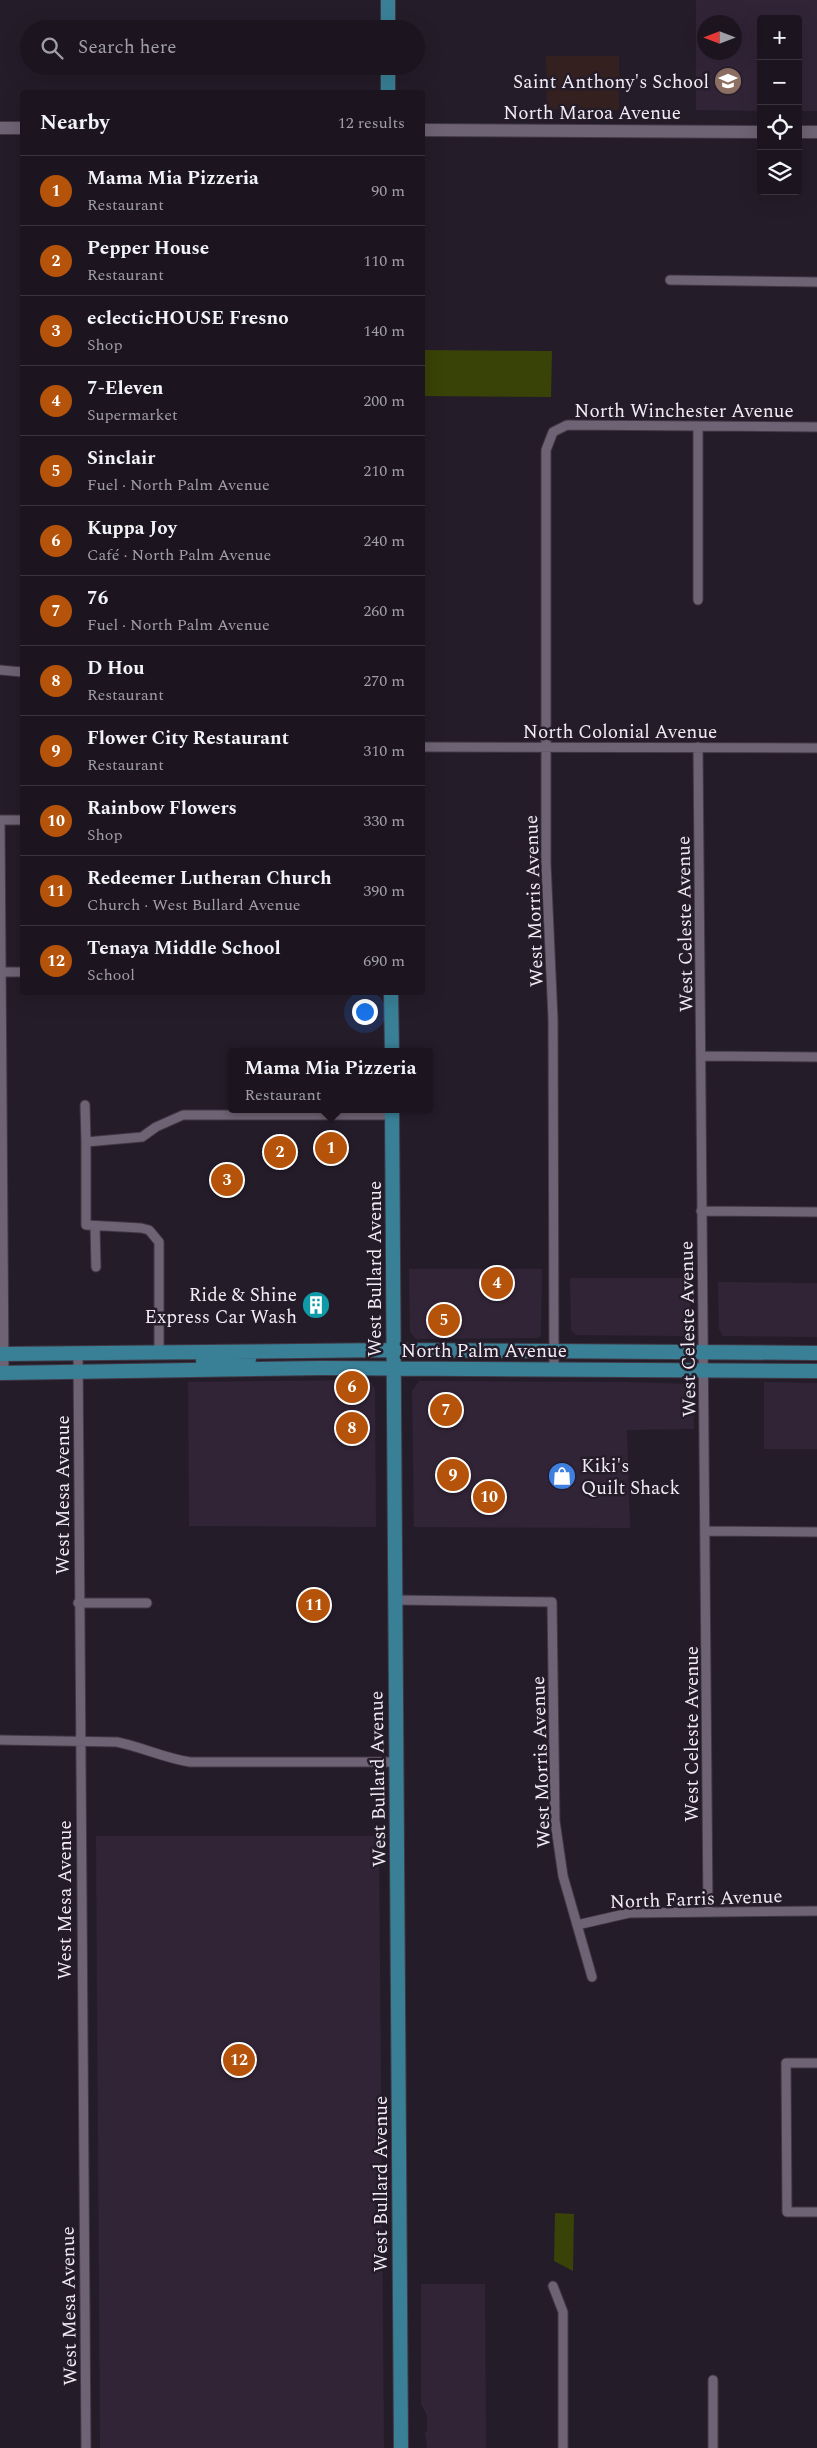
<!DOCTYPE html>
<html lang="en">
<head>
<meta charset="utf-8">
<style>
	body { margin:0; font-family:Spectral,serif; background:#29222d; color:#f1f3f6 }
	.controls { position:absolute; right:15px; top:15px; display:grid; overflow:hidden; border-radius:5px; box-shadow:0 5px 20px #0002 }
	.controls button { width:45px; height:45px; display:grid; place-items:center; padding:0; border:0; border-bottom:1px solid #3a343e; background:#1c1520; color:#f1f3f6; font:25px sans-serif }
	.compass { position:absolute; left:697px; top:15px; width:45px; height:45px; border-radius:50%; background:#1c1520; box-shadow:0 5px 20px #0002; rotate:270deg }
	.you { position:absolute; left:364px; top:1011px; width:18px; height:18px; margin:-12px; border:4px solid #fff; border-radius:50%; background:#1a73e8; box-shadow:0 0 0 8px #1a73e833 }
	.badge { display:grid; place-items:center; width:32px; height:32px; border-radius:50%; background:#b45309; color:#fff; font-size:16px; font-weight:700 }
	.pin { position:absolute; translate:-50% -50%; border:2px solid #fff; box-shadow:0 1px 5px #0006 }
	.popup { position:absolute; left:228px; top:1048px; width:205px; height:65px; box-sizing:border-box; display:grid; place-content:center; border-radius:5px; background:#1c1520; filter:drop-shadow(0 1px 4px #0005); font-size:16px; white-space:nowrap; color:#a09fa5 }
	.popup b { font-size:19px; color:#f1f3f6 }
	.popup::after { content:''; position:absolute; left:50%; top:100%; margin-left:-10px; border:10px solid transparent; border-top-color:#1c1520 }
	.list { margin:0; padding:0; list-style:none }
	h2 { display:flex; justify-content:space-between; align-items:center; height:65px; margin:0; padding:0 20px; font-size:21px }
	h2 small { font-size:16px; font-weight:400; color:#a09fa5 }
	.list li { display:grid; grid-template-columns:32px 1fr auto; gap:15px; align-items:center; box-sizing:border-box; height:70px; padding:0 20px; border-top:1px solid #3a343e }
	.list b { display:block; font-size:19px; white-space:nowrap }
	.list p { margin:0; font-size:16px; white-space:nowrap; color:#a09fa5 }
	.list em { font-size:16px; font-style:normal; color:#a09fa5 }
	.icon { flex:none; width:28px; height:28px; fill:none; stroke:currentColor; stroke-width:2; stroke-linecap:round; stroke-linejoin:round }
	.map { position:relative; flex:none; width:817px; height:2448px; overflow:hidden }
	.search { position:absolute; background:#1c1520; box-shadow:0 5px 20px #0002; left:20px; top:20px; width:405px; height:55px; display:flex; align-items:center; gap:12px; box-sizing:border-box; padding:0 18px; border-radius:28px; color:#a09fa5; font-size:19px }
	.panel { position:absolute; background:#1c1520; box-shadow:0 5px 20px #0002; left:20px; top:90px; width:405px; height:905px; border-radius:5px }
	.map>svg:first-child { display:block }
	.built { fill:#312437; fill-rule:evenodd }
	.industrial { fill:#34211f }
	.green { fill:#394207 }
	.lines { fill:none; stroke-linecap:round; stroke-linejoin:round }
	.minor-casing { stroke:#403844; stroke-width:11 }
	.secondary-casing { stroke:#403844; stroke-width:14 }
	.primary-casing { stroke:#403844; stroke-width:16 }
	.minor { stroke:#6e6374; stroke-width:9 }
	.secondary { stroke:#6e6374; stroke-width:12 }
	.primary { stroke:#398097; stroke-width:14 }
	.labels { text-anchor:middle; stroke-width:5; stroke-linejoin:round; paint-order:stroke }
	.poi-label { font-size:19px; fill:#f1ebf5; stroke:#251c2a; text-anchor:end }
	.street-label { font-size:19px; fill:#f1ebf5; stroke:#251c2a }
</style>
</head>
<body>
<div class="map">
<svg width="817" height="2448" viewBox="0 0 817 2448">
	<rect width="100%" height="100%" fill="#251c2a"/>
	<path class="built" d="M696,0h121v111h-19v-92h-37v92l-65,-1zM734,22v30h-30v-30z
		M409,1269h133l-1,67 -4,2 -121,1 -6,-7z
		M570,1278h120l1,52 -6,6 -109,-1 -5,-5z
		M718,1282l99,1v54l-94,-1 -4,-7z
		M366,1380l6,3 3,6 1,138 -187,-1 -1,-144z
		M419,1381l208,1 62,2 4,6 1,39 -67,1 3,98 -216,-1 -2,-136z
		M764,1382l53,1v66h-53z
		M96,1836h283l5,612h-284z
		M421,2284h64l1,164h-59l-2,-16h2v-17l-6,-11z"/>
	<path class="industrial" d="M546,56h73v54l-72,-1z"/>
	<path class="green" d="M423,350l129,1 -1,46 -128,-1z
		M555,2213l19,1 -1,57 -19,-10z"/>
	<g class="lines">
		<defs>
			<path id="minor" d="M670,280l147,2
				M698,426v174
				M0,670l22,2
				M422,747l395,1
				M698,747l10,1164
				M0,972h22
				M701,1056l116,1
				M85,1105l1,37
				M701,1211l116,1
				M95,1226l1,41
				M159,1351v-109l-10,-12 -8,-2 -55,-3v-83l56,-5 14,-10 27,-12h209
				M78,1353l8,1095
				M554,1369l-1,-350 -7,-156v-413l7,-18 14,-7 250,2
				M4,1373l-4,-553h22
				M706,1531l111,1
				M394,1600l158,2 3,219 8,55 29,101
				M78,1603h69
				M0,1740l117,2c25,5 47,16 73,20h206
				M577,1925l52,-12 188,-2
				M817,2063h-31l1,149h30
				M553,2286l10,26v136
				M713,2380v68"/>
			<path id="secondary" d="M0,128h22
				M422,130l339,2
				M798,132h19"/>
			<path id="primary" d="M388,0v29
				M388,92v-26
				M391,992l1,60
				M392,1109l9,1339
				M0,1354l393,-4 424,3
				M203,1361l46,-2
				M0,1373l321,-5 496,3"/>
		</defs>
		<use href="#minor" class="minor-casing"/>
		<use href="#secondary" class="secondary-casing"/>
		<use href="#primary" class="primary-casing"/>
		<use href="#minor" class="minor"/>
		<use href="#secondary" class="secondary"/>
		<use href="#primary" class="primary"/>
	</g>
	<defs>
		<symbol id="school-disc" viewBox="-11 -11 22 22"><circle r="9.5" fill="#8d6e63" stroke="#251c2a"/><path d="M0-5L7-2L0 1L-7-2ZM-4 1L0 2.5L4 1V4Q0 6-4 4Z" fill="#fff"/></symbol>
		<symbol id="building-disc" viewBox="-11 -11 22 22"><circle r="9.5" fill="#0f9aa8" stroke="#251c2a"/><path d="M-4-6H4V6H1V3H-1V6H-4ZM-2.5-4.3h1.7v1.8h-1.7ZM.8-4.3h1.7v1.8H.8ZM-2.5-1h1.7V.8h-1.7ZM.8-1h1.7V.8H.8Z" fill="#fff"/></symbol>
		<symbol id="shop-disc" viewBox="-11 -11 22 22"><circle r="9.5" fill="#3f7fe0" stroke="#251c2a"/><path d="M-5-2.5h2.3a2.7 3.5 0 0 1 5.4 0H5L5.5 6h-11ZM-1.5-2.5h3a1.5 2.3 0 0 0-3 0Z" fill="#fff"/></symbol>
	</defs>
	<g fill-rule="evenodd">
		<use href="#school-disc" x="712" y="65" width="32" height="32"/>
		<use href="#building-disc" x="300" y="1289" width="32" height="32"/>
		<use href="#shop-disc" x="546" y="1460" width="32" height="32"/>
	</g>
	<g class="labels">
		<g class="poi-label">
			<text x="709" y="88">Saint Anthony's School</text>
			<text x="297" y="1301">Ride &amp; Shine<tspan x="297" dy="22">Express Car Wash</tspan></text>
			<text x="581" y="1472" text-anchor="start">Kiki's<tspan x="581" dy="22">Quilt Shack</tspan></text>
		</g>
		<g class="street-label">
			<text x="592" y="119">North Maroa Avenue</text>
			<text x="684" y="417">North Winchester Avenue</text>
			<text x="620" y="738">North Colonial Avenue</text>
			<text transform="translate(533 901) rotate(-92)" y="7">West Morris Avenue</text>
			<text transform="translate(684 924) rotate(-91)" y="7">West Celeste Avenue</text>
			<text transform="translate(374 1269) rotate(-90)" y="7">West Bullard Avenue</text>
			<text transform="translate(687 1329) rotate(-91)" y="7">West Celeste Avenue</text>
			<text x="484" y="1357">North Palm Avenue</text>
			<text transform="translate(62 1495) rotate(-90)" y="7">West Mesa Avenue</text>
			<text transform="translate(691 1734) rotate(-90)" y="7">West Celeste Avenue</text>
			<text transform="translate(540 1762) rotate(-92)" y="7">West Morris Avenue</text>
			<text transform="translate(377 1779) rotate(-91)" y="7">West Bullard Avenue</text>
			<text transform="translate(696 1898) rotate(-2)" y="7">North Farris Avenue</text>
			<text transform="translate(64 1900) rotate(-90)" y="7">West Mesa Avenue</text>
			<text transform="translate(380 2184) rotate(-90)" y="7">West Bullard Avenue</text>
			<text transform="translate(68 2306) rotate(-91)" y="7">West Mesa Avenue</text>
		</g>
	</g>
</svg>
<div class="controls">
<button>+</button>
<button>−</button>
<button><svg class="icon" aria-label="locate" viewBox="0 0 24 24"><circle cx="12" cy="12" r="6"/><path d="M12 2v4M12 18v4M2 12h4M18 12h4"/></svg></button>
<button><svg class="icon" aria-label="layers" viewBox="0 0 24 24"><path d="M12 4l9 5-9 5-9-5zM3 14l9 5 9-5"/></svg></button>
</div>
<svg class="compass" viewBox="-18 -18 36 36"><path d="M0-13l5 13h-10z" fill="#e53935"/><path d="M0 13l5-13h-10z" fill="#a09fa5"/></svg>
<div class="you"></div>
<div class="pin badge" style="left:331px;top:1148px">1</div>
<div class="popup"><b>Mama Mia Pizzeria</b>Restaurant</div>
<div class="pin badge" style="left:280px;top:1152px">2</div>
<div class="pin badge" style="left:227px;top:1180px">3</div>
<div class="pin badge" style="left:497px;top:1283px">4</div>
<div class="pin badge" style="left:444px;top:1320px">5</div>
<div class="pin badge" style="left:352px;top:1387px">6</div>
<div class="pin badge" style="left:446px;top:1410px">7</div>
<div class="pin badge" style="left:352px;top:1428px">8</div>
<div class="pin badge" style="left:453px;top:1475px">9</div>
<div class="pin badge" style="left:489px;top:1497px">10</div>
<div class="pin badge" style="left:314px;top:1605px">11</div>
<div class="pin badge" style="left:239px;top:2060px">12</div>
<div class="search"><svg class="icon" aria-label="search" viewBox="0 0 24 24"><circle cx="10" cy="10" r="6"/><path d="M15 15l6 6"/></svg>Search here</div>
<section class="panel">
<h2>Nearby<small>12 results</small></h2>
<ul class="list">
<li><span class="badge">1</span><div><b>Mama Mia Pizzeria</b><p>Restaurant</p></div><em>90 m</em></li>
<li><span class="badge">2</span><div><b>Pepper House</b><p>Restaurant</p></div><em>110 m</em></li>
<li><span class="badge">3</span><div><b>eclecticHOUSE Fresno</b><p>Shop</p></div><em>140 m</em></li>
<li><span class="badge">4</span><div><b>7-Eleven</b><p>Supermarket</p></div><em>200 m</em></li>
<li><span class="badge">5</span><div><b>Sinclair</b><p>Fuel · North Palm Avenue</p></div><em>210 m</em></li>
<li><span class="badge">6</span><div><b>Kuppa Joy</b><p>Café · North Palm Avenue</p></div><em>240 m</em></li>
<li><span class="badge">7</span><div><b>76</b><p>Fuel · North Palm Avenue</p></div><em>260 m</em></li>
<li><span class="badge">8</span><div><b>D Hou</b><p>Restaurant</p></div><em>270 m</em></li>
<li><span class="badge">9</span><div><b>Flower City Restaurant</b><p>Restaurant</p></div><em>310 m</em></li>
<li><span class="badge">10</span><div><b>Rainbow Flowers</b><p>Shop</p></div><em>330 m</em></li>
<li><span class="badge">11</span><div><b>Redeemer Lutheran Church</b><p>Church · West Bullard Avenue</p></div><em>390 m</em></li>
<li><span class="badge">12</span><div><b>Tenaya Middle School</b><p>School</p></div><em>690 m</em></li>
</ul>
</section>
</div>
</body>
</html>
